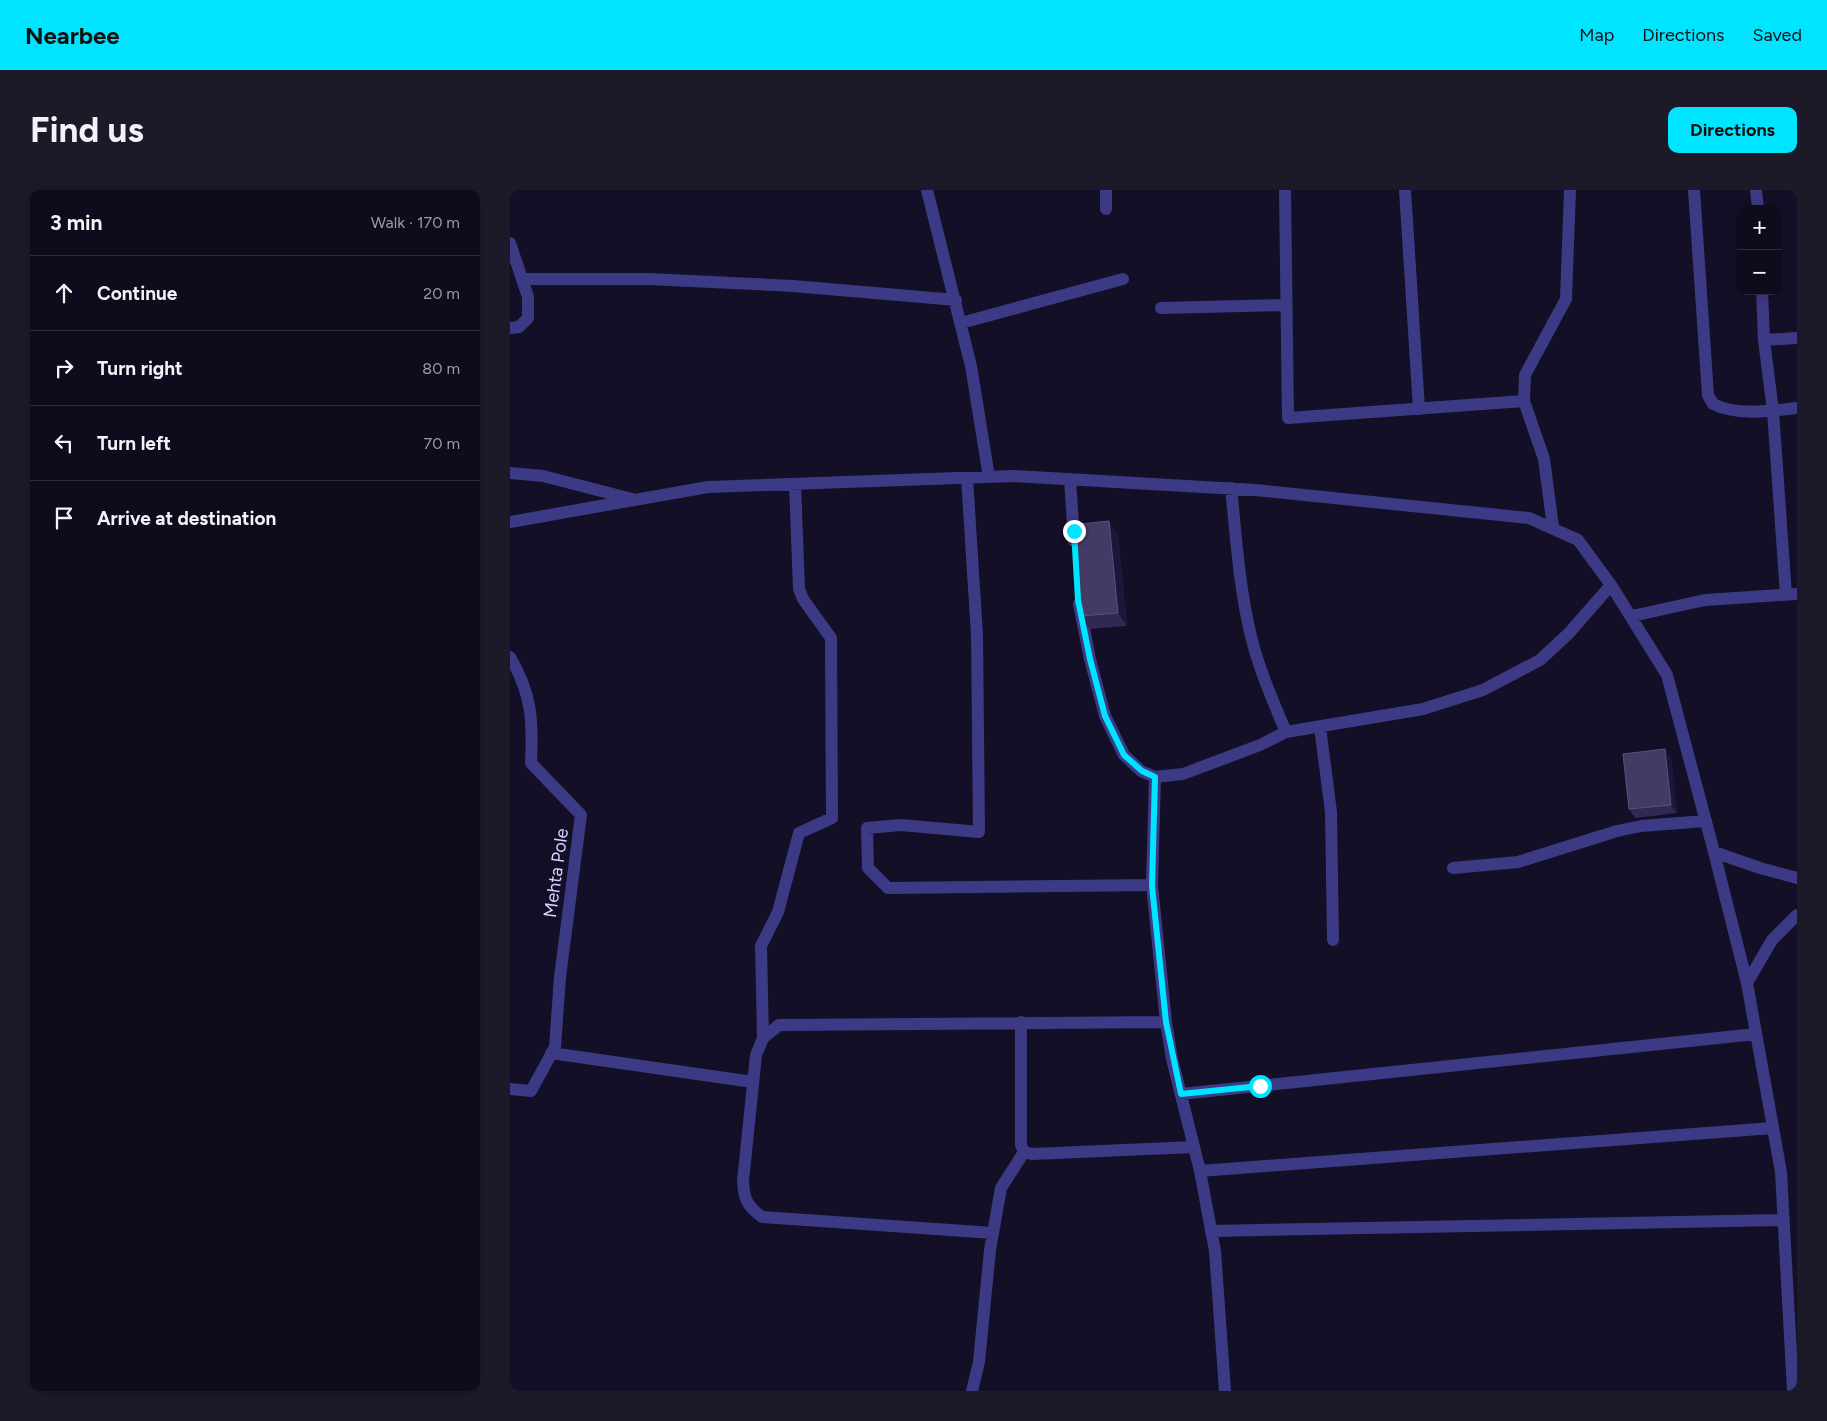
<!DOCTYPE html>
<html lang="en">
<head>
<meta charset="utf-8">
<style>
	body { margin:0; font-family:Figtree,sans-serif; background:#1c1929; color:#f1f3f6 }
	.controls { position:absolute; right:15px; top:15px; display:grid; overflow:hidden; border-radius:10px; box-shadow:0 2px 12px #0003 }
	.controls button { width:45px; height:45px; display:grid; place-items:center; padding:0; border:0; border-bottom:1px solid #2e2b3b; background:#0e0b1c; color:#f1f3f6; font:25px sans-serif }
	.stop { position:absolute; width:15px; height:15px; margin:-11px; border:4px solid #00e5ff; border-radius:50%; background:#fff }
	.stop.end { background:#00e5ff; border-color:#fff; box-shadow:0 1px 5px #0008 }
	.list { margin:0; padding:0; list-style:none }
	h2 { display:flex; justify-content:space-between; align-items:center; height:65px; margin:0; padding:0 20px; font-size:21px }
	h2 small { font-size:16px; font-weight:400; color:#9b9ba3 }
	.list li { display:grid; grid-template-columns:32px 1fr auto; gap:15px; align-items:center; box-sizing:border-box; height:75px; padding:0 20px; border-top:1px solid #2e2b3b }
	.list b { display:block; font-size:19px; white-space:nowrap }
	.list em { font-size:16px; font-style:normal; color:#9b9ba3 }
	.icon { flex:none; width:28px; height:28px; fill:none; stroke:currentColor; stroke-width:2; stroke-linecap:round; stroke-linejoin:round }
	.map { position:relative; flex:none; width:1287px; height:1201px; overflow:hidden; border-radius:10px }
	header { display:flex; align-items:center; gap:30px; box-sizing:border-box; height:70px; padding:0 25px; background:#00e5ff; color:#111 }
	header strong { font-size:24px }
	nav { display:flex; gap:28px; margin-inline-start:auto; font-size:18px }
	.intro { display:flex; align-items:center; justify-content:space-between; box-sizing:border-box; height:120px; padding:0 30px }
	h1 { margin:0; font-size:35px }
	.button { padding:12px 22px; border-radius:10px; background:#00e5ff; color:#111; font-size:18px; font-weight:700 }
	main { display:flex; gap:30px; padding:0 30px }
	aside { flex:1; background:#0e0b1c; border-radius:10px; box-shadow:0 2px 12px #0003 }
	.map>svg:first-child { display:block }
	.lines { fill:none; stroke-linecap:round; stroke-linejoin:round }
	.street { stroke:#3d3a85; stroke-width:12 }
	.wall { fill:#312854 }
	.shaded-wall { fill:#1d163a }
	.building { fill:#433a66; stroke:#5a527e }
	.route { stroke:#00e5ff; stroke-width:6 }
	.labels { text-anchor:middle; stroke-width:4.5; stroke-linejoin:round; paint-order:stroke }
	.street-label { font-size:18px; fill:#d9d4ff; stroke:#130f26 }
</style>
</head>
<body>
<header>
<strong>Nearbee</strong>
<nav><a>Map</a><a>Directions</a><a>Saved</a></nav>
</header>
<div class="intro"><h1>Find us</h1><a class="button">Directions</a></div>
<main>
<aside>
<h2>3 min<small>Walk · 170 m</small></h2>
<ul class="list">
<li><svg class="icon" aria-label="ahead" viewBox="0 0 24 24"><path d="M12 20V5M6 11l6-6 6 6"/></svg><div><b>Continue</b></div><em>20 m</em></li>
<li><svg class="icon" aria-label="right" viewBox="0 0 24 24"><path d="M7 20v-9h11M14 6l5 5-5 5"/></svg><div><b>Turn right</b></div><em>80 m</em></li>
<li><svg class="icon" aria-label="left" viewBox="0 0 24 24"><path d="M17 20v-9H6M10 6l-5 5 5 5"/></svg><div><b>Turn left</b></div><em>70 m</em></li>
<li><svg class="icon" aria-label="arrive" viewBox="0 0 24 24"><path d="M6 21V4h12l-3 4 3 4H6"/></svg><div><b>Arrive at destination</b></div></li>
</ul>
</aside>
<div class="map">
<svg width="1287" height="1201" viewBox="0 0 1287 1201">
	<rect width="100%" height="100%" fill="#130f26"/>
	<g class="lines">
		<path class="street" d="M417,0l44,176 18,111
			M596,0v19
			M775,0l3,228 236,-17
			M895,0l14,219
			M1184,0l14,205 5,9c24,12 57,7 84,4
			M1246,0l2,19
			M0,53l18,54v21l-9,9 -9,1
			M12,89h126l145,7 163,14
			M1252,101l2,49 9,71 13,184
			M651,118l125,-3
			M451,133l162,-44
			M1254,150l33,-2
			M0,283l33,3 89,23
			M457,288l10,157 2,197 -78,-7 -34,3 1,40 20,20 264,-3
			M560,289l4,62
			M721,298c5,48 8,97 19,144 8,35 22,67 36,100
			M0,332l198,-35 306,-11 241,14 274,28 49,22 33,45 56,90 47,177 33,131 34,189 12,219
			M1043,337l-9,-68 -20,-58 1,-26 41,-76 4,-109
			M569,414l11,55 15,57 19,39 17,16 14,6 28,-3 77,-29 26,-13 137,-23 60,-19 57,-30 29,-27 42,-48
			M1122,426l73,-16 92,-6
			M0,467c22,37 23,64 21,106l50,52 -21,162 -5,70 -24,44 -21,-2
			M810,537l11,85 2,128
			M645,587l-3,108 14,137 6,37 28,112 15,80 10,140
			M1204,662l46,16 37,10
			M943,678l65,-6 99,-31 24,-5 65,-5
			M1237,793l25,-43 25,-25
			M511,832v123l3,7 8,2 162,-7
			M253,848l-2,-92 17,-34 21,-79 33,-15 -1,-180 -28,-39 -4,-10 -4,-105
			M41,863l202,29
			M671,904l575,-60
			M690,981l573,-43
			M701,1041l573,-11
			M483,1043l-231,-16c-15,-11 -18,-18 -19,-36l13,-126 7,-17 16,-13 387,-3
			M462,1201l7,-29 11,-112 11,-62 23,-36"/>
	</g>
	<path class="wall" d="M608,344l9,92 -38,3 -9,-13z
		M1161,568l6,55 -42,5 -6,-9z"/>
	<path class="shaded-wall" d="M599,331l9,13 9,92 -9,-13z
		M1155,559l6,9 6,55 -6,-8z"/>
	<path class="building" d="M599,331l9,92 -38,3 -9,-91z
		M1155,559l6,56 -42,4 -6,-55z"/>
	<g class="lines">
		<path class="route" d="M564,341l4,69 12,59 15,57 19,39 18,16 13,6 -3,109 14,136 15,72 79,-8"/>
	</g>
	<g class="labels">
		<g class="street-label">
			<text transform="translate(46 683) rotate(-82)" y="6">Mehta Pole</text>
		</g>
	</g>
</svg>
<div class="controls">
<button>+</button>
<button>−</button>
</div>
<div class="stop" style="left:750px;top:896px"></div>
<div class="stop end" style="left:564px;top:341px"></div>
</div>
</main>
</body>
</html>
